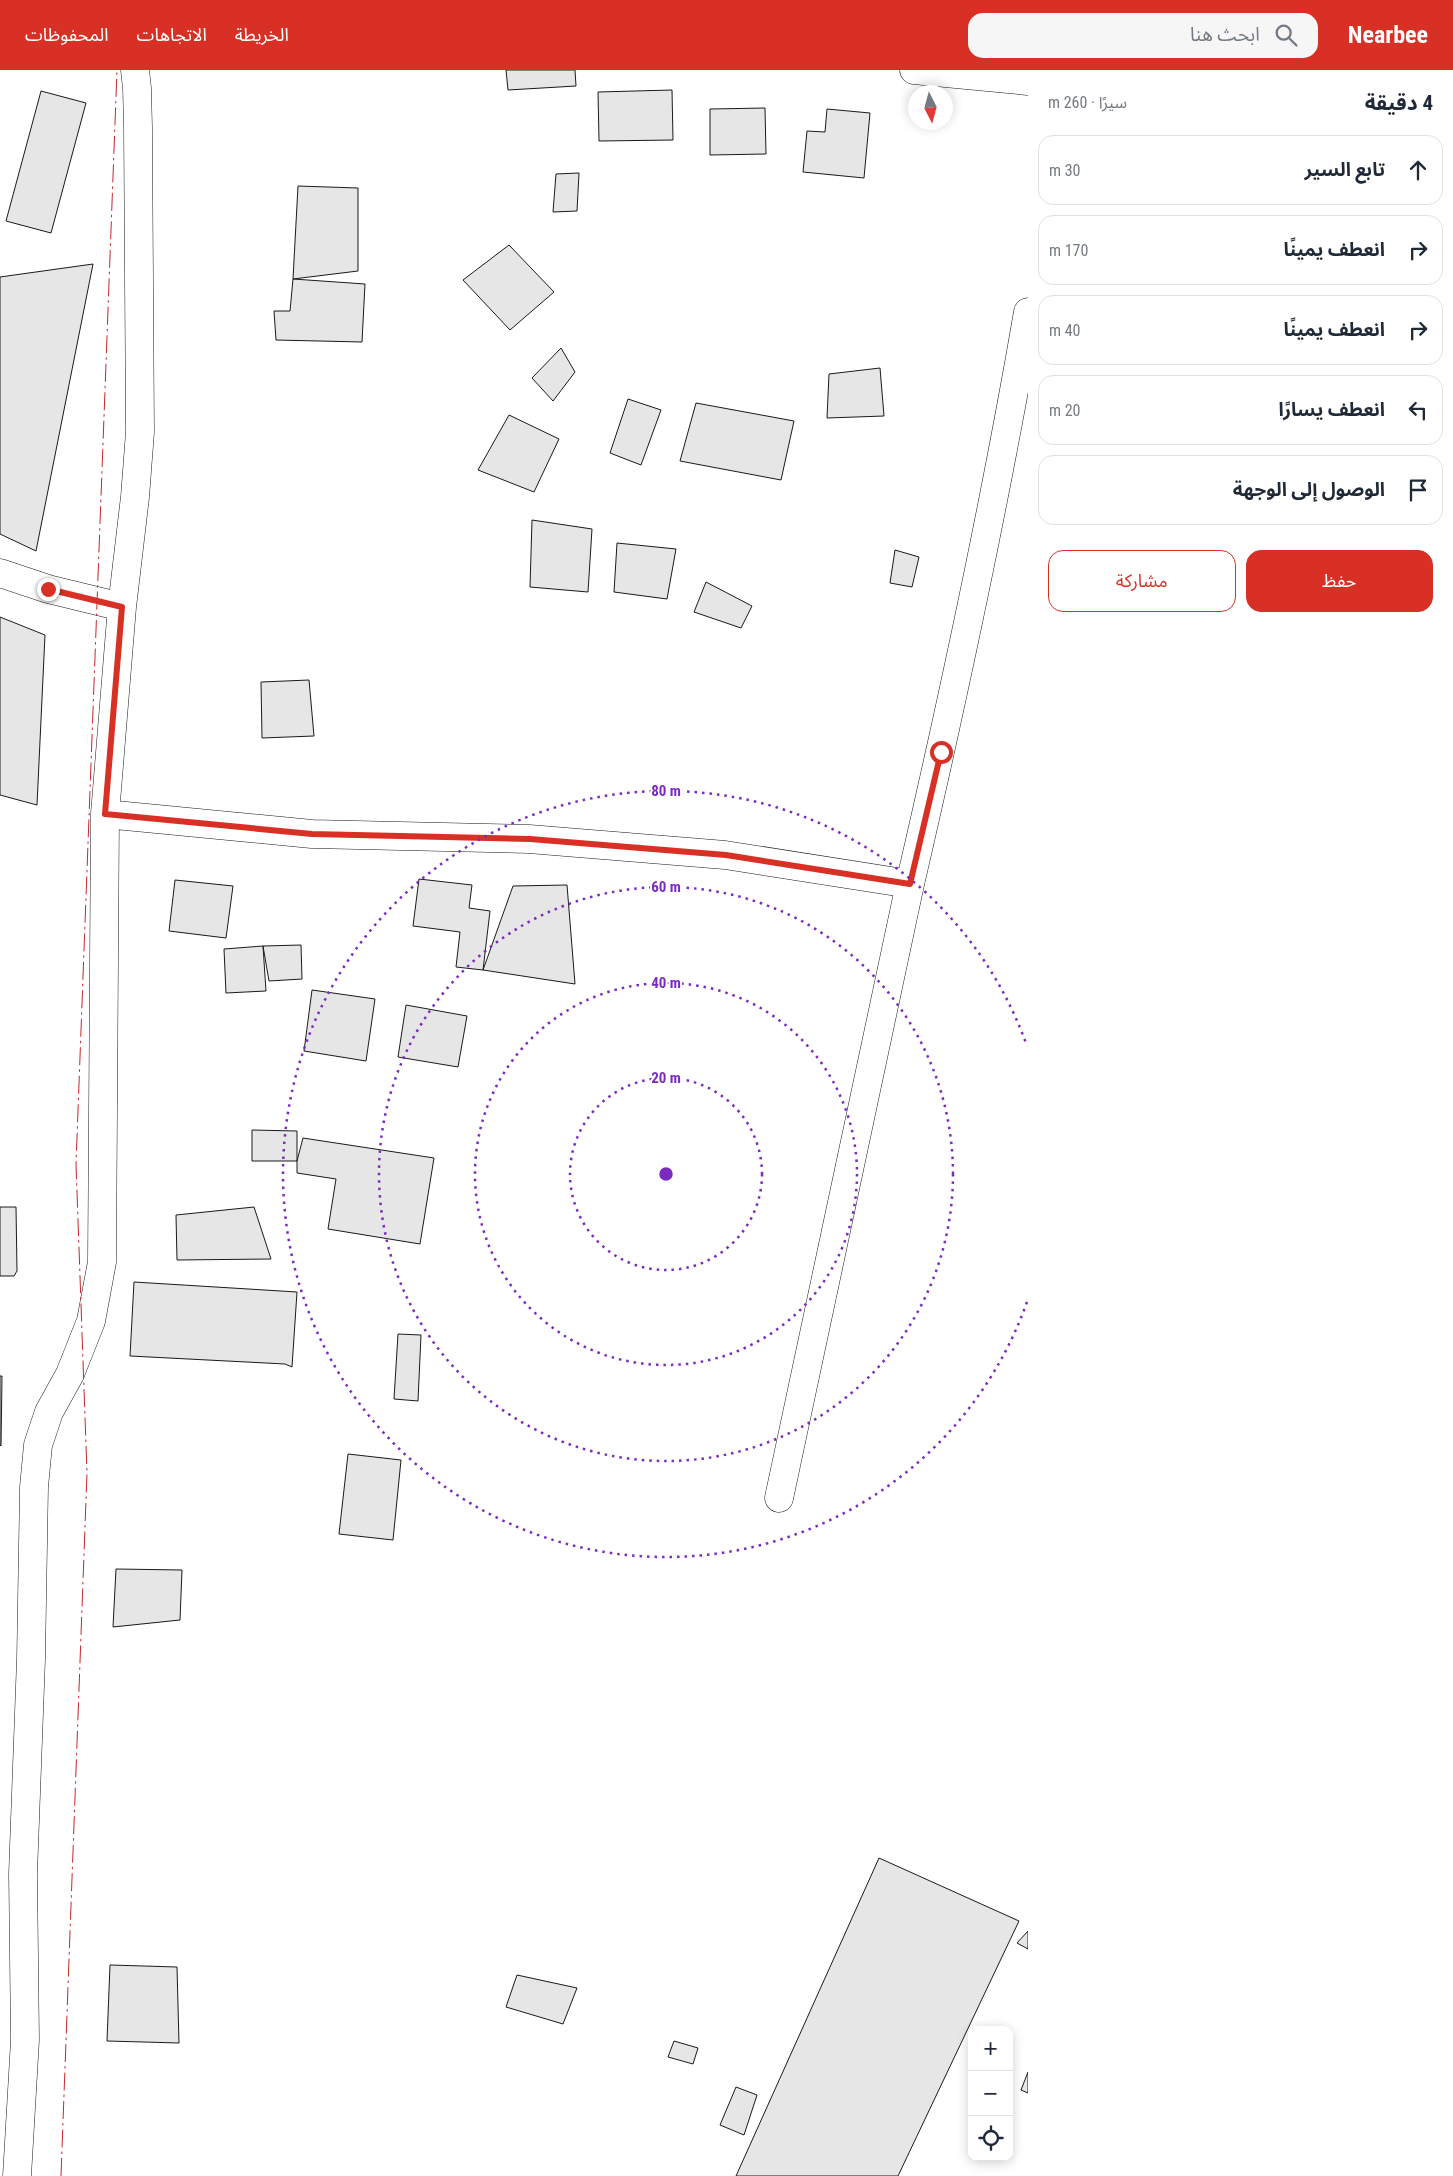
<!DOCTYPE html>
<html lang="ar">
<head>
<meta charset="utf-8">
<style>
	body { margin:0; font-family:"Roboto Condensed","Noto Sans Arabic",sans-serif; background:#f6f6f7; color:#1f2937; direction:rtl }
	.controls { position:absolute; right:15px; bottom:15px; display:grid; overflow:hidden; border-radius:10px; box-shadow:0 2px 12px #0003 }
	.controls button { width:45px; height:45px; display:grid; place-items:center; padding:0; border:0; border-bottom:1px solid #e0e1e3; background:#fff; color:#1f2937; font:25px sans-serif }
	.compass { position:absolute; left:908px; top:15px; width:45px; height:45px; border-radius:50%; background:#fff; box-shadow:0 2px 12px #0003; rotate:174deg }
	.stop { position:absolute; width:15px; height:15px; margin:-11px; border:4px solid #d93025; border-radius:50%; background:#fff }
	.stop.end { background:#d93025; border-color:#fff; box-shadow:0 1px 5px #0008 }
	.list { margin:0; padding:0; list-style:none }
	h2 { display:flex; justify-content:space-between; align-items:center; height:65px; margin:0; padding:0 20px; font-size:21px }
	h2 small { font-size:16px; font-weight:400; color:#747a83 }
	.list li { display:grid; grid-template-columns:32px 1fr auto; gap:15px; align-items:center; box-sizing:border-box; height:70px; margin:0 10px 10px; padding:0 10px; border:1px solid #e0e1e3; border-radius:15px }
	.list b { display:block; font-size:19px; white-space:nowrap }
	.list em { font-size:16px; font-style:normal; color:#747a83 }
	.actions { display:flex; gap:10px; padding:15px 20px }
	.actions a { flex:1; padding:11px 0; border:1px solid #d93025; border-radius:15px; text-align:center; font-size:18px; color:#d93025 }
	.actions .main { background:#d93025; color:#fff }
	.icon { flex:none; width:28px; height:28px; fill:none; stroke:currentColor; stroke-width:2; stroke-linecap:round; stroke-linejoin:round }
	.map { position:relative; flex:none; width:1028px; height:2106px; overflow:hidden; direction:ltr }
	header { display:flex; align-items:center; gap:30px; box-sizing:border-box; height:70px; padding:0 25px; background:#d93025; color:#fff }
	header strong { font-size:24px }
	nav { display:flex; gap:28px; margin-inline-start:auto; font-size:18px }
	.search { width:350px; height:45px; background:#f6f6f7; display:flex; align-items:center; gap:12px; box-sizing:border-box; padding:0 18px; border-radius:15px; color:#747a83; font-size:19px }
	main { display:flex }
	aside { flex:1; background:#fff }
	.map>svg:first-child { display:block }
	.building { fill:#e6e6e6; stroke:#1a1a1a }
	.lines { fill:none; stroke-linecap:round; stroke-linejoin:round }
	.minor-casing { stroke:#1a1a1a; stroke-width:29 }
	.minor { stroke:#fff; stroke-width:28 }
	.power { stroke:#c62828; stroke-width:1; stroke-dasharray:18 4 2.5 4; stroke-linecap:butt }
	.route { stroke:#d93025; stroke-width:6 }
	.ring { fill:none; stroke:#7b2cbf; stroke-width:2.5; stroke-dasharray:2.5 5 }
	.centre { fill:#7b2cbf; stroke:#fff; stroke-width:2.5 }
	.ring-label { font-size:15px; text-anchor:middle; font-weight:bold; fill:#7b2cbf; stroke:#fff; stroke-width:4; stroke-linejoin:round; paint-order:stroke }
</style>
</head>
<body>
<header>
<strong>Nearbee</strong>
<div class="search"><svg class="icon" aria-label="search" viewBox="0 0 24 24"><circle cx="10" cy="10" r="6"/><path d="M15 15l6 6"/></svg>ابحث هنا</div>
<nav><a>الخريطة</a><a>الاتجاهات</a><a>المحفوظات</a></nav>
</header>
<main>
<aside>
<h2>4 دقيقة<small>سيرًا · 260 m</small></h2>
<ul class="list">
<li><svg class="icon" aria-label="ahead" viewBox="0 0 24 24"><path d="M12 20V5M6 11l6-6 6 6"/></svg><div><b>تابع السير</b></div><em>30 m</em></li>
<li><svg class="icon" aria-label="right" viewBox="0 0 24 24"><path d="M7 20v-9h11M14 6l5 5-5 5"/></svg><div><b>انعطف يمينًا</b></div><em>170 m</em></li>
<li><svg class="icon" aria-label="right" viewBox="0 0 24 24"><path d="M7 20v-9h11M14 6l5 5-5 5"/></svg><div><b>انعطف يمينًا</b></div><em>40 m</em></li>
<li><svg class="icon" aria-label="left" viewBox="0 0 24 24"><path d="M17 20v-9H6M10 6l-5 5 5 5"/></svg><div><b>انعطف يسارًا</b></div><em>20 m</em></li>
<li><svg class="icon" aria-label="arrive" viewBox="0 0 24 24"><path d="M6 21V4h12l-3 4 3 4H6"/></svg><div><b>الوصول إلى الوجهة</b></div></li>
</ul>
<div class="actions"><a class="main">حفظ</a><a>مشاركة</a></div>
</aside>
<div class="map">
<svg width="1028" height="2106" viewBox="0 0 1028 2106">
	<rect width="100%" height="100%" fill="#fff"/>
	<path class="building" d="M506,0h69l1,16 -68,4z
		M672,20l1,50 -74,1 -1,-49z
		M41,21l45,12 -35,130 -45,-12z
		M765,38l1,46 -56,1v-46z
		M827,39l43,4 -6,65 -61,-6 4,-41 18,1z
		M579,103l-2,38 -24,1 3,-38z
		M298,116l60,2v83l-65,8z
		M509,175l45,47 -44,38 -47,-50z
		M93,194l-57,287 -36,-17v-257z
		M293,209l72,5 -3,58 -86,-2 -2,-29h16z
		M561,278l14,24 -22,29 -21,-23z
		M880,298l4,48 -57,2 2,-44z
		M628,329l33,11 -20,55 -31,-12z
		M696,333l98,18 -13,59 -101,-19z
		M509,345l50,24 -25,53 -56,-22z
		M532,450l60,9 -4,63 -58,-5z
		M617,473l59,6 -9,50 -53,-7z
		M895,480l24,7 -7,30 -22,-4z
		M706,512l46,24 -11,22 -47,-16z
		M0,547l45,18 -8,170 -37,-10z
		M309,610l5,56 -52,2 -1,-56z
		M419,809l53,6 -3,23 21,3 -7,59 -27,-3 4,-35 -47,-6z
		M175,810l58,6 -7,52 -57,-7z
		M567,815l8,99 -92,-14 30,-84z
		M301,875l1,34 -33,2 -6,-35z
		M263,876l3,45 -40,2 -2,-44z
		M312,920l63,9 -9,62 -62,-10z
		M406,935l61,11 -9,51 -60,-10z
		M252,1060l45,1v30h-45z
		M303,1068l131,20 -14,86 -92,-15 8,-50 -39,-6v-12z
		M0,1137h16l1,64 -3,5h-14z
		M254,1137l17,52 -94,1 -1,-45z
		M134,1212l163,10 -5,75 -7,-3 -155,-8z
		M398,1264l23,1 -3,66 -24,-2z
		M0,1306h2l-1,70 -1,-1z
		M348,1384l53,6 -8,80 -54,-6z
		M116,1499l66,1 -2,50 -67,7z
		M879,1788l140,63 -121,255h-162z
		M1028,1861v18l-11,-6z
		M110,1895l67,2 2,76 -72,-2z
		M517,1905l60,13 -14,36 -57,-17z
		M674,1971l24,7 -5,16 -25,-7z
		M1028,2002v21l-7,-3z
		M736,2017l21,8 -13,40 -24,-10z"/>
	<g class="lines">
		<defs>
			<path id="minor" d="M914,0l114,11
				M0,503l48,16 74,18
				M105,744l207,20 217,5 196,16 185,29 -131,614
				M910,814c44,-190 85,-380 118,-572
				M17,2106l8,-136 -2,-166 8,-215 3,-172 4,-42 11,-33 21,-38 21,-53 11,-59 3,-448 17,-207 13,-110 5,-65 -2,-305 -1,-39 -2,-18"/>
		</defs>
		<use href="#minor" class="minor-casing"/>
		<use href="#minor" class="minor"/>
		<path class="power" d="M61,2106l26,-703 -11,-309 41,-1094"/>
	</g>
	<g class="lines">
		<path class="route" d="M48,519l74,18 -17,207 207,20 218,5 196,16 184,29 31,-132"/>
	</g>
	<g class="ring">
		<circle cx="666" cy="1104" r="96"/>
		<circle cx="666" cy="1104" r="191"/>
		<circle cx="666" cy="1104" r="287"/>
		<path d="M1027 1232A383 383 0 1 1 1027 976"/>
	</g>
	<circle cx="666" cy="1104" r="8" class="centre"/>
	<g class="ring-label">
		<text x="666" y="726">80 m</text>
		<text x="666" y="822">60 m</text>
		<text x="666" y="918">40 m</text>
		<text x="666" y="1013">20 m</text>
	</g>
</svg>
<div class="controls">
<button>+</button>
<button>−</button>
<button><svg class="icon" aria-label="locate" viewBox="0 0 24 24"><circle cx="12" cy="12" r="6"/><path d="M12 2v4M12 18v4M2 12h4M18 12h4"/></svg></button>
</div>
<svg class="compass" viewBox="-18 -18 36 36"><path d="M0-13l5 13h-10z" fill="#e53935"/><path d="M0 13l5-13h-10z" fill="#747a83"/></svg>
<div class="stop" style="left:941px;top:682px"></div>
<div class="stop end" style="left:48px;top:519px"></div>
</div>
</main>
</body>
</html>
